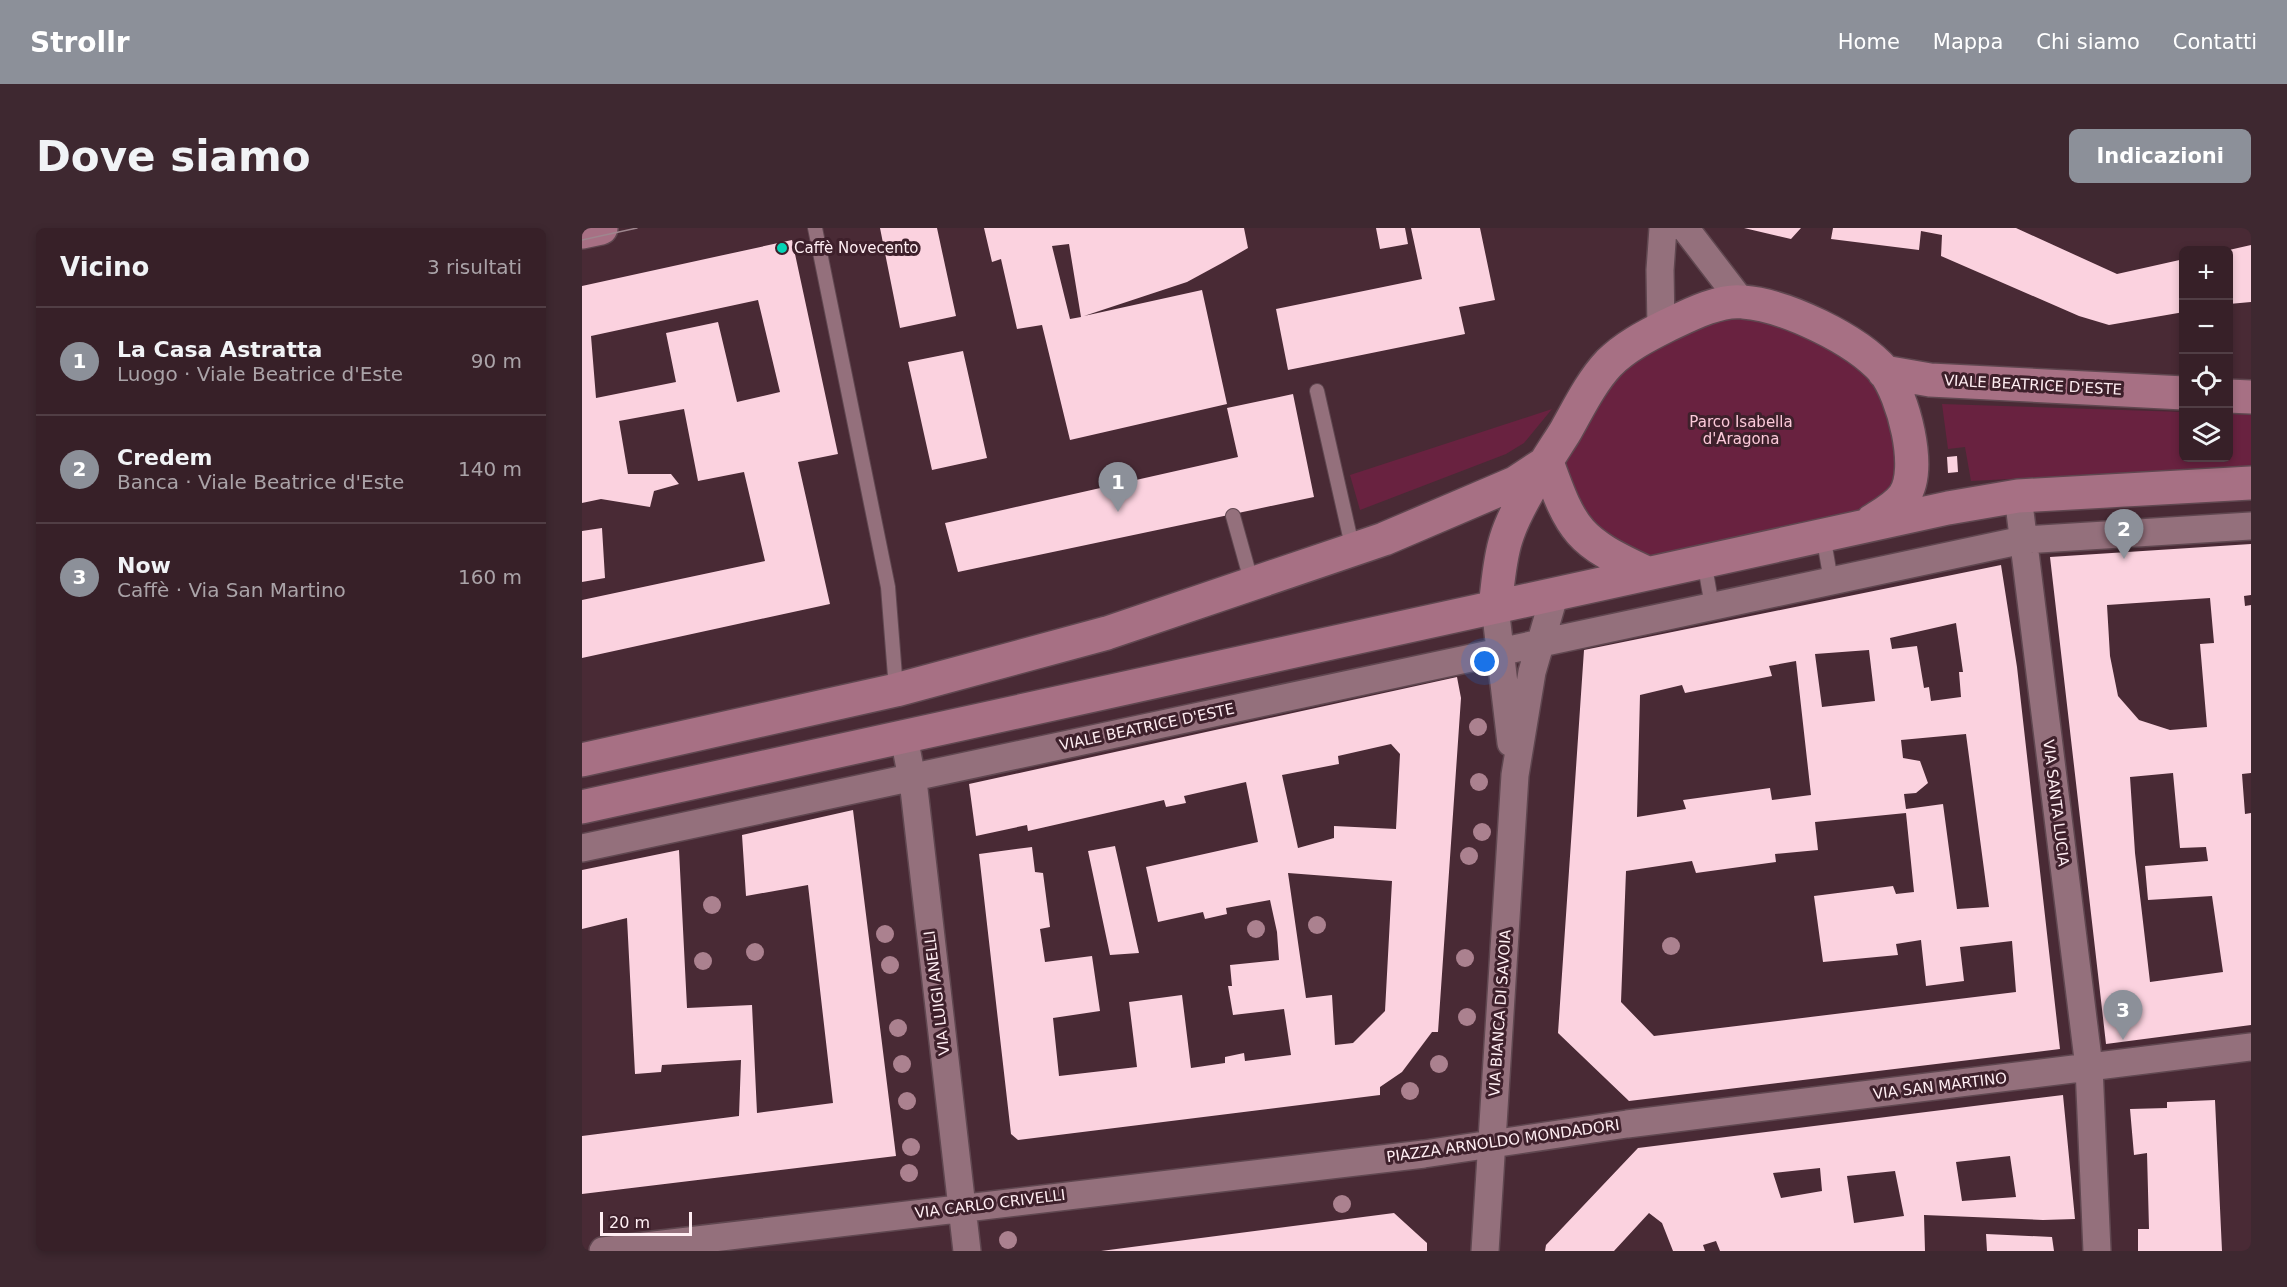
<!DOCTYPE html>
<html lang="it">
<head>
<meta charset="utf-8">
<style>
	body { margin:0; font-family:"DejaVu Sans",sans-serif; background:#3e2830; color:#f1f3f6 }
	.controls { position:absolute; right:18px; top:18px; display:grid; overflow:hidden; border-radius:9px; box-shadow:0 3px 9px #0003 }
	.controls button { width:54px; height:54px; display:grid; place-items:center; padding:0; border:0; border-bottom:2px solid #513e45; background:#372028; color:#f1f3f6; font:30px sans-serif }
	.scale { position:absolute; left:18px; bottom:15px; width:92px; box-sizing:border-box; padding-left:6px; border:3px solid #ffeef3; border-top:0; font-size:16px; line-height:21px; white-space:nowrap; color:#ffeef3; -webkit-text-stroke:4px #3e202b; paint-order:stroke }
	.you { position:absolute; left:903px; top:434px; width:21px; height:21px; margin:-15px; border:4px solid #fff; border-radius:50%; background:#1a73e8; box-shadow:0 0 0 9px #1a73e833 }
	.badge { display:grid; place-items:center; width:39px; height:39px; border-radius:50%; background:#8c9099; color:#fff; font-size:20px; font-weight:700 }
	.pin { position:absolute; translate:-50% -50px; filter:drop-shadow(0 2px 3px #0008) }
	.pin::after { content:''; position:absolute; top:32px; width:21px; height:18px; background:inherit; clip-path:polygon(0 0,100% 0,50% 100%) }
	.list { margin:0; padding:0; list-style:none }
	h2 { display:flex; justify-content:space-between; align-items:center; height:78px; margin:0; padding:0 24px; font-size:26px }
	h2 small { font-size:20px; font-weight:400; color:#aaa3a8 }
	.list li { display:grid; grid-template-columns:39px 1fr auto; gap:18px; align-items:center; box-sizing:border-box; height:108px; padding:0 24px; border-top:2px solid #513e45 }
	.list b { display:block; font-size:22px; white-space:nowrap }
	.list p { margin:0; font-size:20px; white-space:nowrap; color:#aaa3a8 }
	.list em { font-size:20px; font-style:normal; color:#aaa3a8 }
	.icon { flex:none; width:33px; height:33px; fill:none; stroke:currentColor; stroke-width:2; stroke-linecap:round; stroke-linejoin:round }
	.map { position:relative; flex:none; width:1669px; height:1023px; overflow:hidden; border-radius:9px }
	header { display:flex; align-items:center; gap:36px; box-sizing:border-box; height:84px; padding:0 30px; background:#8c9099; color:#fff }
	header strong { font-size:28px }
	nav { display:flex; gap:33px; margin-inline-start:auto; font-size:21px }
	.intro { display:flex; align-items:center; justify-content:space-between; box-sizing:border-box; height:144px; padding:0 36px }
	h1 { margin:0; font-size:42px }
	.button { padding:15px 27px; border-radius:9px; background:#8c9099; color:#fff; font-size:21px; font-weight:700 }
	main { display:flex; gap:36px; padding:0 36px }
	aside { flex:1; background:#372028; border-radius:9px; box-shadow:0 3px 9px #0003 }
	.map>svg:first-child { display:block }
	.green { fill:#692240 }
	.building { fill:#fbd2df; fill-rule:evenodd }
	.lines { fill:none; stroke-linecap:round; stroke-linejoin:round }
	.lane-casing { stroke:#604750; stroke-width:16 }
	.street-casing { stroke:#604750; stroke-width:30 }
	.secondary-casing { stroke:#604750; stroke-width:36 }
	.lane { stroke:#94707c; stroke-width:14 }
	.street { stroke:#94707c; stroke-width:27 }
	.secondary { stroke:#a77084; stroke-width:33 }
	.tram { stroke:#9e868e; stroke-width:1.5 }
	.tree { fill:#ab818f }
	.poi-dot { fill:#03d5b6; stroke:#3e202b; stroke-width:2 }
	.labels { text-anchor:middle; stroke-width:6; stroke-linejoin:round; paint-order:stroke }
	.poi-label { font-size:15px; fill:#ffeef3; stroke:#3e202b; text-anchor:start }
	.street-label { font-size:15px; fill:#ffeef3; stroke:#3e202b }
	.park-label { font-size:15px; fill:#fcc9d9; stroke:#3e202b }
</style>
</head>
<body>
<header>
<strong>Strollr</strong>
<nav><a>Home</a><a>Mappa</a><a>Chi siamo</a><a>Contatti</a></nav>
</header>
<div class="intro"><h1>Dove siamo</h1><a class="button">Indicazioni</a></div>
<main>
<aside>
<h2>Vicino<small>3 risultati</small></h2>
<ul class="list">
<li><span class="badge">1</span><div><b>La Casa Astratta</b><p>Luogo · Viale Beatrice d'Este</p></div><em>90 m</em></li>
<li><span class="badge">2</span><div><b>Credem</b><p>Banca · Viale Beatrice d'Este</p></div><em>140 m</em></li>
<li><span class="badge">3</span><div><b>Now</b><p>Caffè · Via San Martino</p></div><em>160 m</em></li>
</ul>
</aside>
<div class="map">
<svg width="1669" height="1023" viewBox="0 0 1669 1023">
	<rect width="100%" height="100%" fill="#492a35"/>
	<path class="green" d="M1159,83l85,25 68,65 12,84 -47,40 -154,32 -82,2 -62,-77 3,-32 60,-92z
		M1360,176l241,8 1,46h44l1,-44 22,1v51l-280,15 -6,-34 -17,2z
		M970,181l-28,34 -18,11 -146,56 -10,-35z"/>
	<path class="building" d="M298,0h57l19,88 -56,12z
		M402,0h260l4,20 -26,15 -35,19 -103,34 118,-26 25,114 -157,36 -28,-115 -25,4 -16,-70 -9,3zM487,16l12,73 -11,2 -18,-73z
		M794,0h29l3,16 -28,5z
		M829,0h69l15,72 -36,7 6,27 -177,36 -12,-61 146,-30z
		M1162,0h57l-10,11z
		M1251,0h183l101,46 67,-15v53l-75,13 -30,-9 -138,-60 1,-21 -21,-4 -2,19 -88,-11z
		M210,12l46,214 -40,8 32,142 -248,54v-58l183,-39 -21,-89 -46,9 -14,-72 -65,12 9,53h43l8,10 -25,7 -4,16 -49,-8 -19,4v-217zM176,72l22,92 -43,10 -19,-80 -52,11 10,49 -80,16 -5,-62z
		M1669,17v57l-22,2v-54z
		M381,123l24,107 -55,12 -24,-108z
		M711,166l21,103 -356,75 -13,-49 293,-66 -11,-49z
		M1375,228l1,16 -10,1 -1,-16z
		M20,300l3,50 -23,4v-51z
		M1669,316v51l-7,1 1,10 6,-1v168l-9,1 3,40 6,-1v212l-145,19 -56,-487zM1628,370l4,45 -14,1 7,83 -37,3 -31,-10 -21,-24 -8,-40 -3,-51zM1591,545l7,75 26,-1 2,14 -63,5 3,34 64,-4 11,76 -73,10 -15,-129 -5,-76z
		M1419,337l16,102 43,382 -431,52 -71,-68 26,-383zM1374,395l7,49h-4l2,25 -30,4 -2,-14 -5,1 -7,-42 -25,3 -2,-11zM1287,422l6,51 -53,6 -7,-53zM1214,433l15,134 -39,5 -2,-12 -87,12 3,9 -49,8 3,-122 42,-10 3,8 87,-17 -3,-10zM1384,506l23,173 -32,2 -14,-105 -37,5 -2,-15 12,-1 12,-10 -8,-22 -17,-3 -2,-18zM1324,585l8,79 -18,2 -3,-8 -79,10 9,66 75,-7 -2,-11 25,-4 5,46 38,-5 -4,-34 52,-6 4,51 -362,44 -33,-34 5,-131 66,-10 4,12 80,-11 -1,-8 43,-4 -3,-28z
		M875,449l4,21 -23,334h-6l-30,40 -22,15v8l-362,45 -7,-6 -32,-280 53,-7 3,25 8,1 7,54 -10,2 5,33 47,-6 8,55 -47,7 6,58 78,-9 -8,-65 53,-7 9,73 34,-5v-6l19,-4 1,8 46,-6 -7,-46 -51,6 -5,-29h4l-2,-21 49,-5 -2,-28 -7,-32 -44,8 1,6 -22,5 -2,-7 -45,10 -12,-55 112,-25 -12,-60 -62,14 2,7 -20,4 -2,-7 -136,31 -1,-6 -51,11 -7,-52zM809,516l9,10 -4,75 -62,-3v12l-36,10 -16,-73 57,-11 -1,-8zM706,645l104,8 -7,130 -32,32 -18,2 -3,-50 -26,3z
		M271,582l43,346 -314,38v-58l157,-20 2,-56 -79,5 -1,7 -26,2 -8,-156 -45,11v-59l97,-20 8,158 65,-3 5,108 76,-10 -25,-218 -62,11 -4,-61z
		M533,618l24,107 -29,2 -22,-104z
		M1481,867l12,124 -32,1 -119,-5 1,36h-205l-4,-10 -13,4 2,6h-32l-11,-28 -13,-10 -35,38h-69l1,-6 92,-97zM1428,928l6,41 -54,4 -6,-39zM1238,940l2,23 -41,7 -8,-25zM1313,943l9,45 -50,7 -7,-47z
		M1633,872l7,151h-84v-22h11l-2,-76 -13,2 -4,-46 37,-1v-6z
		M812,985l33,30v8h-326z
		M1404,1006l66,3 2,14h-67z"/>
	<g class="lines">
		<defs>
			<path id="lane" d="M233,0l73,359 8,102
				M735,163l36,159
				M651,288l19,68
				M1241,307l8,46
				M1122,333l8,45"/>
			<path id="street" d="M1103,0l56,73
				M1079,100l-1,-58 3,-42
				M1436,268l71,571 8,184
				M913,379l16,136
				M322,509l10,52 53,462
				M0,620l1441,-308 228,-14
				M21,1023l821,-97 203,-30 624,-77
				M903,1023l30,-476 17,-103 23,-79"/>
			<path id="secondary" d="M0,4l19,-4
				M1302,144l46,8 254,13
				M1646,168l23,1
				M965,234c25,70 31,79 100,111
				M913,379c3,-22 4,-46 11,-68 10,-33 40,-77 59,-107 13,-23 26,-50 44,-69 16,-16 37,-27 57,-37 21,-10 53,-27 77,-24 42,3 113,37 141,69 19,24 39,98 20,125 -8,11 -21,18 -32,25
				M0,532l314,-70 211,-57 277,-94 131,-56 32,-21
				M0,579l1366,-299 70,-12 233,-13"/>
		</defs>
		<use href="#lane" class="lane-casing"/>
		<use href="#street" class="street-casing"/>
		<use href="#secondary" class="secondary-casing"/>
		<use href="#lane" class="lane"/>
		<use href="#street" class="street"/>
		<use href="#secondary" class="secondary"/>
		<path class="tram" d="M0,12l55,-12"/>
	</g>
	<g class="tree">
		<circle cx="896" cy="499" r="9"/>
		<circle cx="897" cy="554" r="9"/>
		<circle cx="900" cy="604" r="9"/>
		<circle cx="887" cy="628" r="9"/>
		<circle cx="130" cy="677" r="9"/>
		<circle cx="735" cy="697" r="9"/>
		<circle cx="674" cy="701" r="9"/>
		<circle cx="303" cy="706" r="9"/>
		<circle cx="1089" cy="718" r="9"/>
		<circle cx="173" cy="724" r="9"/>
		<circle cx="883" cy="730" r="9"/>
		<circle cx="121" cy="733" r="9"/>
		<circle cx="308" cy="737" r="9"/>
		<circle cx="885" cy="789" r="9"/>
		<circle cx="316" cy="800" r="9"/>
		<circle cx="320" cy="836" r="9"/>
		<circle cx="857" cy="836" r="9"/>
		<circle cx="828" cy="863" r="9"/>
		<circle cx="325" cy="873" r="9"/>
		<circle cx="329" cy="919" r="9"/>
		<circle cx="327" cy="945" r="9"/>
		<circle cx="760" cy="976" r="9"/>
		<circle cx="426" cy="1012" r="9"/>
	</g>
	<circle class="poi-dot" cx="200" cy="20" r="6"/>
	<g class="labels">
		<g class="poi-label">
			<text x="212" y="25">Caffè Novecento</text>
		</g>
		<g class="street-label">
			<text transform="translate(1451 157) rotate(3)" y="5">VIALE BEATRICE D'ESTE</text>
			<text transform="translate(565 499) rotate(-12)" y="5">VIALE BEATRICE D'ESTE</text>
			<text transform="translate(1474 575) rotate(83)" y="5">VIA SANTA LUCIA</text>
			<text transform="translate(355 765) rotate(-97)" y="5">VIA LUIGI ANELLI</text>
			<text transform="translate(918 785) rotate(-86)" y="5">VIA BIANCA DI SAVOIA</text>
			<text transform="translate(1358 858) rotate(-7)" y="5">VIA SAN MARTINO</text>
			<text transform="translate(921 913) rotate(-8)" y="5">PIAZZA ARNOLDO MONDADORI</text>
			<text transform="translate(408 976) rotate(-7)" y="5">VIA CARLO CRIVELLI</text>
		</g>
		<g class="park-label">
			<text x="1159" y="199">Parco Isabella<tspan x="1159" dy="17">d'Aragona</tspan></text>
		</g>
	</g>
</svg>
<div class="controls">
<button>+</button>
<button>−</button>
<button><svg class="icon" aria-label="locate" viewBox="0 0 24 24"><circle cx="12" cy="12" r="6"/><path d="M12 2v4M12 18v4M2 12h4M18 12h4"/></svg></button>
<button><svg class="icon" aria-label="layers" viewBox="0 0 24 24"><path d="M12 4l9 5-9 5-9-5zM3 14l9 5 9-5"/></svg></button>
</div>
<div class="scale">20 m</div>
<div class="you"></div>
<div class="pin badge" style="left:536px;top:284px">1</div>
<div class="pin badge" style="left:1542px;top:331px">2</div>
<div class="pin badge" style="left:1541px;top:812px">3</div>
</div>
</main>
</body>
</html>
